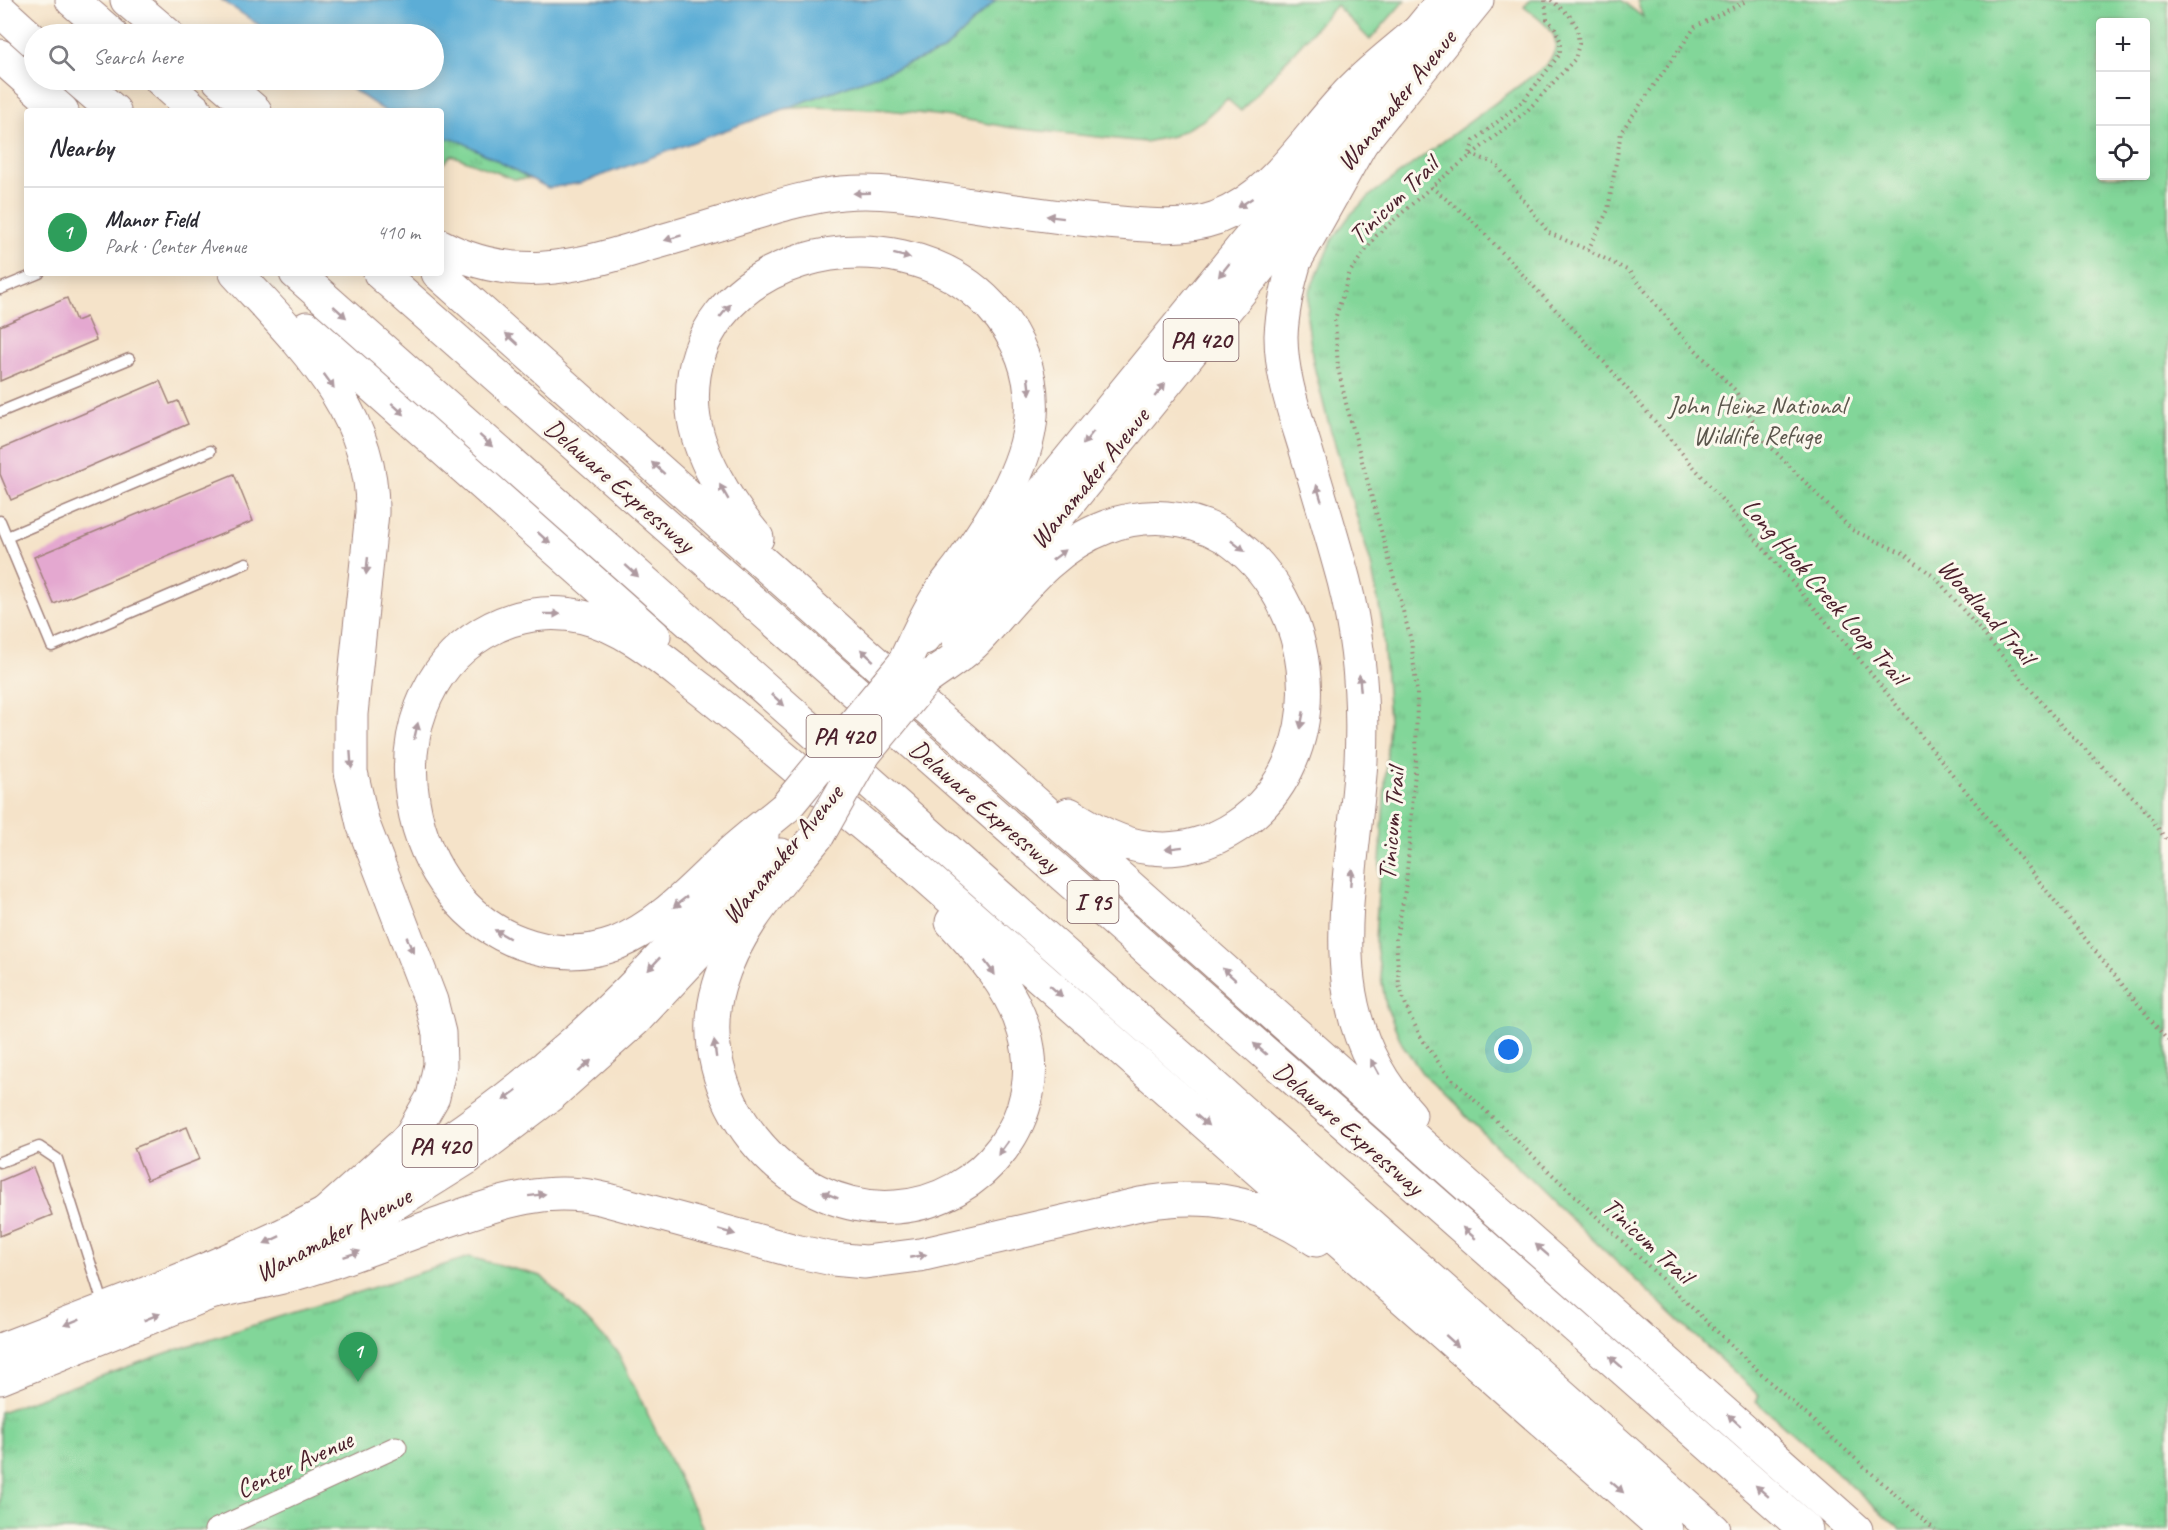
<!DOCTYPE html>
<html lang="en">
<head>
<meta charset="utf-8">
<style>
	body { margin:0; font-family:Caveat,sans-serif; background:#f7f7f7; color:#2b2b33 }
	.controls { position:absolute; right:18px; top:18px; display:grid; overflow:hidden; border-radius:6px; box-shadow:0 3px 15px #0003 }
	.controls button { width:54px; height:54px; display:grid; place-items:center; padding:0; border:0; border-bottom:2px solid #e1e1e2; background:#fff; color:#2b2b33; font:30px sans-serif }
	.you { position:absolute; left:1509px; top:1050px; width:21px; height:21px; margin:-15px; border:4px solid #fff; border-radius:50%; background:#1a73e8; box-shadow:0 0 0 9px #1a73e833 }
	.badge { display:grid; place-items:center; width:39px; height:39px; border-radius:50%; background:#0b8043; color:#fff; font-size:20px; font-weight:700 }
	.pin { position:absolute; translate:-50% -50px; filter:drop-shadow(0 2px 3px #0008) }
	.pin::after { content:''; position:absolute; top:32px; width:21px; height:18px; background:inherit; clip-path:polygon(0 0,100% 0,50% 100%) }
	.list { margin:0; padding:0; list-style:none }
	h2 { display:flex; justify-content:space-between; align-items:center; height:78px; margin:0; padding:0 24px; font-size:26px }
	h2 small { font-size:20px; font-weight:400; color:#7c7c81 }
	.list li { display:grid; grid-template-columns:39px 1fr auto; gap:18px; align-items:center; box-sizing:border-box; height:90px; padding:0 24px; border-top:2px solid #e1e1e2 }
	.list b { display:block; font-size:22px; white-space:nowrap }
	.list p { margin:0; font-size:20px; white-space:nowrap; color:#7c7c81 }
	.list em { font-size:20px; font-style:normal; color:#7c7c81 }
	.icon { flex:none; width:33px; height:33px; fill:none; stroke:currentColor; stroke-width:2; stroke-linecap:round; stroke-linejoin:round }
	.map { position:relative; flex:none; width:2168px; height:1530px; overflow:hidden }
	.search { position:absolute; background:#fff; box-shadow:0 3px 15px #0003; left:24px; top:24px; width:420px; height:66px; display:flex; align-items:center; gap:15px; box-sizing:border-box; padding:0 21px; border-radius:33px; color:#7c7c81; font-size:22px }
	.panel { position:absolute; background:#fff; box-shadow:0 3px 15px #0003; left:24px; top:108px; width:420px; height:168px; border-radius:6px }
	.map>svg:first-child { display:block }
	.grass { fill:url(#grass-tufts); stroke:#667a62; stroke-width:1.5; fill-rule:evenodd }
	.water { fill:#5badd6; stroke:#526680; stroke-width:1.5 }
	.building { fill:#e4a8d0 }
	.lines { fill:none; stroke-linecap:round; stroke-linejoin:round }
	.lane-casing { stroke:#a0817a; stroke-width:13 }
	.street-casing { stroke:#a0817a; stroke-width:23 }
	.primary-casing { stroke:#a0817a; stroke-width:35 }
	.highway-casing { stroke:#a0817a; stroke-width:35 }
	.path { stroke:#a0817a; stroke-width:4; stroke-dasharray:1.5 4.5; stroke-linecap:butt }
	.lane { stroke:#fff; stroke-width:10 }
	.street { stroke:#fff; stroke-width:21 }
	.primary { stroke:#fff; stroke-width:33 }
	.highway { stroke:#fff; stroke-width:33 }
	.primary-bridge-casing { stroke:#a0817a; stroke-width:35; stroke-linecap:butt }
	.highway-bridge-casing { stroke:#a0817a; stroke-width:35; stroke-linecap:butt }
	.primary-bridge { stroke:#fff; stroke-width:33 }
	.highway-bridge { stroke:#fff; stroke-width:33 }
	.oneway { fill:#ae9aa0 }
	.labels { text-anchor:middle; stroke-width:6; stroke-linejoin:round; paint-order:stroke }
	.shield { fill:#fbf7ec; stroke:#7f6065; stroke-width:1.5 }
	.shield-label { font-size:24px; font-weight:bold; fill:#4a1f2b }
	.street-label { font-size:26px; fill:#4a1f2b; stroke:#fbf7ec }
	.park-label { font-size:26px; fill:#5b564c; stroke:#fbf7ec }
</style>
</head>
<body>
<div class="map">
<svg width="2168" height="1530" viewBox="0 0 2168 1530">
	<defs>
		<pattern id="grass-tufts" width="24" height="20" patternUnits="userSpaceOnUse" patternTransform="scale(1.5)"><rect width="24" height="20" fill="#82d699"/><path d="M3 7l-1-3M5 7V3M7 7l1-3M15 17l-1-3M17 17v-4M19 17l1-3" fill="none" stroke="#72b784"/></pattern>
	</defs>
	<rect width="100%" height="100%" fill="#fbf7ec"/>
	<filter id="ink" filterUnits="userSpaceOnUse"><feTurbulence type="fractalNoise" baseFrequency=".0167" numOctaves="2"/><feDisplacementMap in="SourceGraphic" scale="12" xChannelSelector="R" yChannelSelector="G"/><feConvolveMatrix kernelMatrix="1 2 1 2 8 2 1 2 1" color-interpolation-filters="sRGB"/></filter>
	<filter id="wash" filterUnits="userSpaceOnUse"><feTurbulence type="fractalNoise" baseFrequency=".008" numOctaves="4" result="noise"/><feDisplacementMap in="SourceGraphic" scale="24" xChannelSelector="R" yChannelSelector="G"/><feGaussianBlur stdDeviation="1.35" result="paint"/><feColorMatrix in="noise" values="0 0 0 0 0 0 0 0 0 0 0 0 0 0 0 0 0 1.4 0 .05"/><feComposite in="paint" operator="in"/></filter>
	<g filter="url(#wash)">
		<rect width="100%" height="100%" fill="#f5e3c9"/>
		<path class="grass" d="M260,0h1145l-35,40 -34,-35 -95,106 -14,-12 -25,22 -29,15 -28,6 -132,-14 -68,-12 -68,-7 -64,-2 -52,3 -197,67 -50,2 -63,-24 -7,8 -3,-3v-49l-7,-31v-46z
			M1530,0h91l22,17 -6,-17h531v1530h-267l-145,-129 3,-5 -205,-193 -132,-130 -20,-29 -16,-38 -11,-66 14,-219 -7,-100 -11,-57 -45,-150 -13,-52 -6,-45 2,-25 23,-52 18,-25 22,-21 172,-127c27,-28 2,-42 -20,-60zM2146,22v154h-46v-154z
			M469,1257l72,19 76,75 87,179h-704v-118l169,-60z"/>
		<path class="water" d="M222,0h774l-53,51 -362,132 -33,5 -88,-47 -19,-4v-26h-56l-47,-31h96v-46h-162z"/>
		<g id="blocks">
			<path class="building" d="M67,298l9,23 10,-4 10,23 -96,41v-55z
				M160,381l10,23 8,-3 10,23 -177,76 -11,-26v-25z
				M234,474l19,47 -199,83 -20,-47z
				M187,1127l13,32 -53,21 -13,-32z
				M33,1167l19,48 -52,21v-55z"/>
		</g>
	</g>
	<g filter="url(#ink)">
		<use href="#blocks" fill-opacity="0" stroke="#a0817a" stroke-width="1.5"/>
		<g class="lines">
			<defs>
				<path id="lane" d="M0,289l39,-16
					M0,412l129,-53
					M0,521l52,125 194,-83
					M7,537l203,-86
					M0,1162l39,-15 18,12 47,147"/>
				<path id="street" d="M215,1530l181,-83"/>
				<path id="primary" d="M924,638l520,-638
					M958,639l519,-639
					M0,1350c121,-47 245,-90 358,-154 159,-88 296,-214 404,-360
					M0,1378l282,-114 94,-49 91,-57 86,-65 82,-73 74,-79 72,-86"/>
				<path id="highway" d="M72,0l39,34
					M127,0l40,34
					M0,10l34,31
					M0,56l62,55
					M78,80l36,31
					M161,80l35,31
					M219,80l36,31
					M1361,143l-66,118c-7,24 -13,50 -14,75 0,39 13,75 24,111 13,44 27,89 39,134 15,59 20,120 17,180 -8,128 -49,248 49,354
					M441,246c70,37 132,22 203,0 35,-10 69,-20 104,-31 30,-9 62,-19 94,-22 41,-4 82,4 123,11 52,7 103,15 155,19 32,3 65,6 96,-5 57,-22 88,-77 128,-120 22,-25 51,-46 76,-68
					M236,273c64,70 138,138 136,240l-21,201v58l12,52 68,177 8,32 1,32 -7,32 -22,38 -10,11 -75,67
					M296,273l1418,1257
					M380,273l1426,1257
					M438,273l469,418 54,46 895,793
					M307,328l347,308
					M757,538c-28,-33 -60,-83 -64,-127 -13,-156 201,-209 298,-105 28,30 43,69 40,110 -4,54 -40,106 -71,150 -8,11 -18,22 -25,35 -12,20 -22,43 -32,64
					M925,680c17,-13 39,-25 53,-41 39,-43 72,-91 128,-112 39,-15 83,-12 118,9 96,61 113,223 13,290 -24,16 -56,26 -86,22 -30,-3 -57,-18 -82,-34
					M786,807c-20,17 -42,33 -61,51 -34,32 -66,68 -110,86 -27,10 -56,10 -84,2 -130,-37 -168,-241 -48,-313 30,-18 66,-24 100,-16 46,11 82,45 119,73 72,57 139,119 211,175l753,665
					M818,835c-37,46 -82,92 -99,151 -32,106 66,229 177,221 86,-6 154,-91 128,-176 -12,-42 -43,-78 -72,-109
					M215,1292c29,-7 60,-12 89,-21 47,-14 93,-33 139,-49 55,-19 102,-37 161,-23l191,52 38,8 32,3 55,-7 220,-51c66,-12 120,-3 176,36"/>
			</defs>
			<use href="#lane" class="lane-casing"/>
			<use href="#street" class="street-casing"/>
			<use href="#primary" class="primary-casing"/>
			<use href="#highway" class="highway-casing"/>
			<path class="path" d="M1551,0l18,15 8,12 2,17 -4,15 -47,51 -97,77 -55,49 -26,36 -15,47 3,49 8,35 65,237 6,53 -1,66 -10,126 -10,54 3,46 10,29 13,25 25,35 324,309 164,147
				M1470,153l4,-12 50,-41 36,-46v-14l-5,-12 -8,-9 -2,-19
				M1471,154l25,10 53,69 39,17 41,21 49,61 57,58 30,51 87,89 51,23 33,25 124,146 82,82 26,36
				M1431,187l40,32 134,144 224,262 27,30 312,386
				M1588,250l20,-40 13,-78 74,-105 53,-27"/>
			<use href="#lane" class="lane"/>
			<use href="#street" class="street"/>
			<use href="#primary" class="primary"/>
			<use href="#highway" class="highway"/>
			<defs>
				<path id="primary-bridge" d="M846,776l79,-96
					M786,807l117,-142"/>
				<path id="highway-bridge" d="M818,835l46,-81"/>
			</defs>
			<use href="#primary-bridge" class="primary-bridge-casing"/>
			<use href="#highway-bridge" class="highway-bridge-casing"/>
			<use href="#primary-bridge" class="primary-bridge"/>
			<use href="#highway-bridge" class="highway-bridge"/>
		</g>
		<defs><path id="oneway-solid" d="M-6-.8H1V-3.2L6.5 0L1 3.2V.8H-6Z" transform="scale(1.5)"/></defs>
		<g class="oneway">
			<use href="#oneway-solid" transform="translate(862 193) rotate(179)"/>
			<use href="#oneway-solid" transform="translate(1245 203) rotate(147)"/>
			<use href="#oneway-solid" transform="translate(1055 217) rotate(-173)"/>
			<use href="#oneway-solid" transform="translate(673 238) rotate(163)"/>
			<use href="#oneway-solid" transform="translate(902 256) rotate(14)"/>
			<use href="#oneway-solid" transform="translate(1224 270) rotate(129)"/>
			<use href="#oneway-solid" transform="translate(725 311) rotate(-51)"/>
			<use href="#oneway-solid" transform="translate(340 312) rotate(42)"/>
			<use href="#oneway-solid" transform="translate(512 339) rotate(-138)"/>
			<use href="#oneway-solid" transform="translate(329 381) rotate(54)"/>
			<use href="#oneway-solid" transform="translate(1029 386) rotate(83)"/>
			<use href="#oneway-solid" transform="translate(1160 390) rotate(-51)"/>
			<use href="#oneway-solid" transform="translate(398 409) rotate(42)"/>
			<use href="#oneway-solid" transform="translate(1088 438) rotate(129)"/>
			<use href="#oneway-solid" transform="translate(486 441) rotate(42)"/>
			<use href="#oneway-solid" transform="translate(658 468) rotate(-138)"/>
			<use href="#oneway-solid" transform="translate(724 492) rotate(-120)"/>
			<use href="#oneway-solid" transform="translate(1319 493) rotate(-107)"/>
			<use href="#oneway-solid" transform="translate(544 538) rotate(42)"/>
			<use href="#oneway-solid" transform="translate(1238 546) rotate(38)"/>
			<use href="#oneway-solid" transform="translate(1059 555) rotate(-37)"/>
			<use href="#oneway-solid" transform="translate(367 566) rotate(96)"/>
			<use href="#oneway-solid" transform="translate(632 571) rotate(42)"/>
			<use href="#oneway-solid" transform="translate(552 614) rotate(1)"/>
			<use href="#oneway-solid" transform="translate(867 655) rotate(-138)"/>
			<use href="#oneway-solid" transform="translate(1360 683) rotate(-95)"/>
			<use href="#oneway-solid" transform="translate(778 700) rotate(42)"/>
			<use href="#oneway-solid" transform="translate(1302 720) rotate(101)"/>
			<use href="#oneway-solid" transform="translate(416 731) rotate(-77)"/>
			<use href="#oneway-solid" transform="translate(351 760) rotate(86)"/>
			<use href="#oneway-solid" transform="translate(1174 848) rotate(173)"/>
			<use href="#oneway-solid" transform="translate(1351 877) rotate(-85)"/>
			<use href="#oneway-solid" transform="translate(680 902) rotate(141)"/>
			<use href="#oneway-solid" transform="translate(502 934) rotate(-150)"/>
			<use href="#oneway-solid" transform="translate(410 945) rotate(68)"/>
			<use href="#oneway-solid" transform="translate(654 964) rotate(133)"/>
			<use href="#oneway-solid" transform="translate(990 968) rotate(54)"/>
			<use href="#oneway-solid" transform="translate(1229 974) rotate(-138)"/>
			<use href="#oneway-solid" transform="translate(1056 991) rotate(41)"/>
			<use href="#oneway-solid" transform="translate(715 1049) rotate(-98)"/>
			<use href="#oneway-solid" transform="translate(1260 1049) rotate(-139)"/>
			<use href="#oneway-solid" transform="translate(585 1066) rotate(-42)"/>
			<use href="#oneway-solid" transform="translate(1375 1067) rotate(-119)"/>
			<use href="#oneway-solid" transform="translate(510 1095) rotate(142)"/>
			<use href="#oneway-solid" transform="translate(1202 1120) rotate(41)"/>
			<use href="#oneway-solid" transform="translate(1003 1148) rotate(126)"/>
			<use href="#oneway-solid" transform="translate(537 1195) rotate(-7)"/>
			<use href="#oneway-solid" transform="translate(830 1195) rotate(-158)"/>
			<use href="#oneway-solid" transform="translate(727 1232) rotate(16)"/>
			<use href="#oneway-solid" transform="translate(1469 1233) rotate(-139)"/>
			<use href="#oneway-solid" transform="translate(272 1240) rotate(155)"/>
			<use href="#oneway-solid" transform="translate(1542 1250) rotate(-139)"/>
			<use href="#oneway-solid" transform="translate(352 1254) rotate(-19)"/>
			<use href="#oneway-solid" transform="translate(918 1256) rotate(-11)"/>
			<use href="#oneway-solid" transform="translate(152 1317) rotate(-22)"/>
			<use href="#oneway-solid" transform="translate(72 1322) rotate(158)"/>
			<use href="#oneway-solid" transform="translate(1452 1341) rotate(42)"/>
			<use href="#oneway-solid" transform="translate(1616 1362) rotate(-139)"/>
			<use href="#oneway-solid" transform="translate(1734 1420) rotate(-138)"/>
			<use href="#oneway-solid" transform="translate(1617 1487) rotate(41)"/>
			<use href="#oneway-solid" transform="translate(1762 1491) rotate(-139)"/>
		</g>
	</g>
	<g class="labels">
		<g class="shield">
			<rect x="1163.5" y="319" width="75" height="42" rx="4.5"/>
			<rect x="806.5" y="715" width="75" height="42" rx="4.5"/>
			<rect x="1067.5" y="881" width="51" height="42" rx="4.5"/>
			<rect x="402.5" y="1125" width="75" height="42" rx="4.5"/>
		</g>
		<g class="shield-label">
			<text x="1201" y="348">PA 420</text>
			<text x="844" y="744">PA 420</text>
			<text x="1093" y="910">I 95</text>
			<text x="440" y="1154">PA 420</text>
		</g>
		<g class="street-label">
			<text transform="translate(1396 100) rotate(-51)" y="9">Wanamaker Avenue</text>
			<text transform="translate(1393 200) rotate(-44)" y="9">Tinicum Trail</text>
			<text transform="translate(1089 478) rotate(-51)" y="9">Wanamaker Avenue</text>
			<text transform="translate(620 485) rotate(41)" y="9">Delaware Expressway</text>
			<text transform="translate(1825 591) rotate(49)" y="9">Long Hook Creek Loop Trail</text>
			<text transform="translate(1987 611) rotate(48)" y="9">Woodland Trail</text>
			<text transform="translate(985 806) rotate(41)" y="9">Delaware Expressway</text>
			<text transform="translate(1391 824) rotate(-85)" y="9">Tinicum Trail</text>
			<text transform="translate(782 854) rotate(-50)" y="9">Wanamaker Avenue</text>
			<text transform="translate(1349 1128) rotate(41)" y="9">Delaware Expressway</text>
			<text transform="translate(333 1234) rotate(-28)" y="9">Wanamaker Avenue</text>
			<text transform="translate(1648 1240) rotate(43)" y="9">Tinicum Trail</text>
			<text transform="translate(294 1464) rotate(-25)" y="9">Center Avenue</text>
		</g>
		<g class="park-label">
			<text x="1757" y="414">John Heinz National<tspan x="1757" dy="30">Wildlife Refuge</tspan></text>
		</g>
	</g>
</svg>
<div class="controls">
<button>+</button>
<button>−</button>
<button><svg class="icon" aria-label="locate" viewBox="0 0 24 24"><circle cx="12" cy="12" r="6"/><path d="M12 2v4M12 18v4M2 12h4M18 12h4"/></svg></button>
</div>
<div class="you"></div>
<div class="pin badge" style="left:358px;top:1382px;background:#2e9e5b">1</div>
<div class="search"><svg class="icon" aria-label="search" viewBox="0 0 24 24"><circle cx="10" cy="10" r="6"/><path d="M15 15l6 6"/></svg>Search here</div>
<section class="panel">
<h2>Nearby<small></small></h2>
<ul class="list">
<li><span class="badge" style="background:#2e9e5b">1</span><div><b>Manor Field</b><p>Park · Center Avenue</p></div><em>410 m</em></li>
</ul>
</section>
</div>
</body>
</html>
